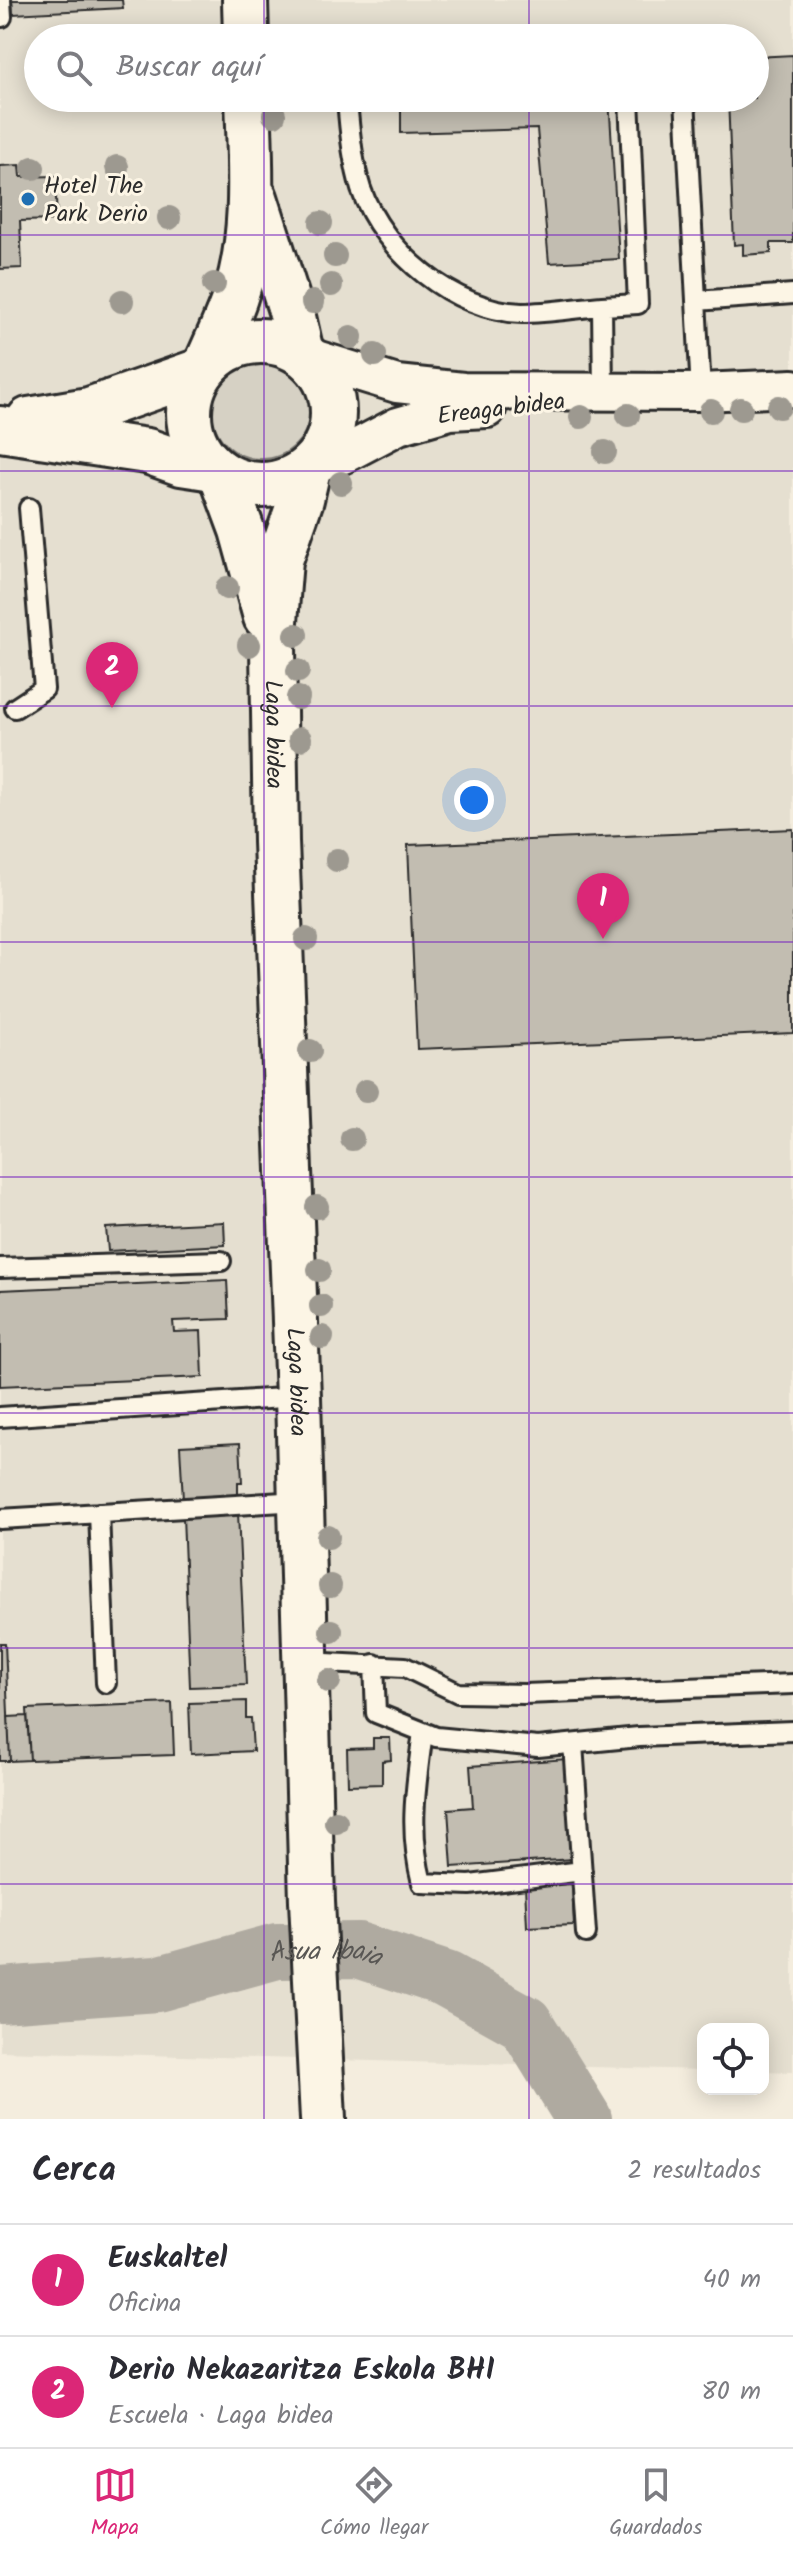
<!DOCTYPE html>
<html lang="es">
<head>
<meta charset="utf-8">
<style>
	body { margin:0; font-family:Kalam,sans-serif; background:#f2f2f3; color:#2b2b33 }
	.controls { position:absolute; right:24px; bottom:24px; display:grid; overflow:hidden; border-radius:16px; box-shadow:0 4px 20px #0003 }
	.controls button { width:72px; height:72px; display:grid; place-items:center; padding:0; border:0; border-bottom:2px solid #e1e1e2; background:#fff; color:#2b2b33; font:40px sans-serif }
	.you { position:absolute; left:474px; top:800px; width:28px; height:28px; margin:-20px; border:6px solid #fff; border-radius:50%; background:#1a73e8; box-shadow:0 0 0 12px #1a73e833 }
	.badge { display:grid; place-items:center; width:52px; height:52px; border-radius:50%; background:#db2777; color:#fff; font-size:26px; font-weight:700 }
	.pin { position:absolute; translate:-50% -66px; filter:drop-shadow(0 2px 4px #0008) }
	.pin::after { content:''; position:absolute; top:42px; width:28px; height:24px; background:inherit; clip-path:polygon(0 0,100% 0,50% 100%) }
	.list { margin:0; padding:0; list-style:none }
	h2 { display:flex; justify-content:space-between; align-items:center; height:104px; margin:0; padding:0 32px; font-size:34px }
	h2 small { font-size:26px; font-weight:400; color:#7c7c81 }
	.list li { display:grid; grid-template-columns:52px 1fr auto; gap:24px; align-items:center; box-sizing:border-box; height:112px; padding:0 32px; border-top:2px solid #e1e1e2 }
	.list b { display:block; font-size:30px; white-space:nowrap }
	.list p { margin:0; font-size:26px; white-space:nowrap; color:#7c7c81 }
	.list em { font-size:26px; font-style:normal; color:#7c7c81 }
	.icon { flex:none; width:44px; height:44px; fill:none; stroke:currentColor; stroke-width:2; stroke-linecap:round; stroke-linejoin:round }
	.map { position:relative; flex:none; width:793px; height:2119px; overflow:hidden }
	.search { position:absolute; background:#fff; box-shadow:0 4px 20px #0003; left:24px; right:24px; top:24px; height:88px; display:flex; align-items:center; gap:20px; box-sizing:border-box; padding:0 28px; border-radius:44px; color:#7c7c81; font-size:30px }
	.sheet { height:328px; background:#fff }
	nav { display:flex; justify-content:space-around; align-items:center; box-sizing:border-box; height:112px; border-top:2px solid #e1e1e2; background:#fff; font-size:22px; color:#7c7c81 }
	nav a { display:grid; justify-items:center; gap:4px }
	nav .on { color:#db2777 }
	.map>svg:first-child { display:block }
	.built { fill:#e5dfd0; fill-rule:evenodd }
	.green { fill:#d6d1c4; stroke:#807e78; stroke-width:2 }
	.lines { fill:none; stroke-linecap:round; stroke-linejoin:round }
	.river { stroke:#afaaa0; stroke-width:56 }
	.building { fill:#c2bdb1; stroke:#2b2b2b; stroke-width:2 }
	.service-casing { stroke:#2b2b2b; stroke-width:24 }
	.minor-casing { stroke:#2b2b2b; stroke-width:42 }
	.tertiary-casing { stroke:#2b2b2b; stroke-width:50 }
	.service { stroke:#fcf5e5; stroke-width:18 }
	.minor { stroke:#fcf5e5; stroke-width:36 }
	.tertiary { stroke:#fcf5e5; stroke-width:44 }
	.tree { fill:#9d9990 }
	.grid { fill:none; stroke:#7b2cbf; stroke-width:2; stroke-opacity:0.55 }
	.poi-dot { fill:#1f6fb2; stroke:#fcf5e5; stroke-width:3 }
	.labels { text-anchor:middle; stroke-width:6; stroke-linejoin:round; paint-order:stroke }
	.poi-label { font-size:24px; fill:#2b2b2b; stroke:#fcf5e5; text-anchor:start }
	.street-label { font-size:24px; fill:#2b2b2b; stroke:#fcf5e5 }
	.water-label { font-size:26px; font-style:italic; fill:#595754; stroke:#fcf5e5 }
</style>
</head>
<body>
<div class="map">
<svg width="793" height="2119" viewBox="0 0 793 2119">
	<rect width="100%" height="100%" fill="#f4edde"/>
	<filter id="ink" filterUnits="userSpaceOnUse"><feTurbulence type="fractalNoise" baseFrequency=".0125" numOctaves="2"/><feDisplacementMap in="SourceGraphic" scale="16" xChannelSelector="R" yChannelSelector="G"/><feConvolveMatrix kernelMatrix="1 2 1 2 8 2 1 2 1" color-interpolation-filters="sRGB"/></filter>
	<g filter="url(#ink)">
		<path class="built" d="M0,0h793v2072l-30,-1v-42h-60v41l-703,-19zM38,38h717v60h-717z"/>
		<path class="green" d="M212 410a49 49 0 1 1 98 0a49 49 0 1 1-98 0Z"/>
		<g class="lines">
			<path class="river" id="s1" d="M0,1995l157,-11 120,-33 81,-1 88,29 79,44 59,96"/>
		</g>
		<path class="building" d="M12,0h110l1,8 -110,6z
			M793,55v188h-22v10l-28,2v-11l-9,1 -6,-147h27v-41z
			M401,98h208l10,161 -70,4 -12,-134 -136,4z
			M20,165l1,12 34,-1 2,44 -37,1 2,47 -22,1v-103z
			M793,829v204l-376,16 -9,-204z
			M224,1222l1,23 -117,6 -2,-23z
			M227,1280l2,39 -56,2 1,11 27,-1 2,46 -203,9v-96z
			M240,1443l2,39h-4v15l-55,3 -3,-54z
			M238,1513l8,172 -56,2 -7,-171z
			M0,1643h5l5,118h-10z
			M246,1701v17h5l2,33 -62,3 -2,-51z
			M172,1703l2,52 -144,5 -3,-51z
			M27,1716l3,44 -20,1 -2,-44z
			M373,1738h17l1,22 -9,1v23l-34,1 -1,-36 26,-1z
			M567,1759l6,100 -121,8 -4,-58 25,-2 -3,-41z
			M572,1884l2,41 -47,2 -2,-41z"/>
		<g class="lines">
			<defs>
				<path id="service" d="M1,0l1,17
					M347,98c2,30 5,62 14,91 22,63 93,122 161,124 26,0 54,-5 80,-7l1,86
					M685,98l16,294
					M696,301l97,-7
					M602,306l36,-2 -9,-206
					M15,708l29,-19 -15,-181
					M0,1268l221,-7
					M0,1417l298,-20
					M99,1513l7,170
					M0,1519l301,-18
					M306,1662l99,5 53,26 66,1 269,-10
					M374,1664l2,49 60,24 102,10 101,-10 154,-6
					M423,1732c-7,54 -15,97 -1,151l48,2 112,-14
					M573,1744l13,189"/>
				<path id="minor" d="M306,356l91,28 66,7 238,1 92,-4
					M313,464l30,-9 55,-29 52,-15 37,-2"/>
				<g id="tertiary">
					<path d="M245,0l1,38"/>
					<path d="M255,198l38,119 8,36"/>
					<circle cx="261" cy="413" r="72"/>
					<path d="M206,366c10,-23 21,-46 29,-69 21,-63 15,-134 13,-199"/>
					<path d="M29,420l60,-10 114,-40"/>
					<path d="M0,429l147,22 34,12 33,5"/>
					<path id="s2" d="M308,469l-7,30 -21,61 -7,86 3,196 22,555 14,504 11,218"/>
					<path d="M221,473l21,57 24,87"/>
				</g>
			</defs>
			<use href="#service" class="service-casing"/>
			<use href="#minor" class="minor-casing"/>
			<use href="#tertiary" class="tertiary-casing"/>
			<use href="#service" class="service"/>
			<use href="#minor" class="minor"/>
			<use href="#tertiary" class="tertiary"/>
		</g>
		<g class="tree">
			<circle cx="274" cy="115" r="12"/>
			<circle cx="117" cy="167" r="12"/>
			<circle cx="33" cy="168" r="12"/>
			<circle cx="169" cy="218" r="12"/>
			<circle cx="321" cy="223" r="12"/>
			<circle cx="335" cy="256" r="12"/>
			<circle cx="214" cy="284" r="12"/>
			<circle cx="331" cy="285" r="12"/>
			<circle cx="122" cy="301" r="12"/>
			<circle cx="313" cy="302" r="12"/>
			<circle cx="351" cy="337" r="12"/>
			<circle cx="375" cy="355" r="12"/>
			<circle cx="779" cy="407" r="12"/>
			<circle cx="741" cy="409" r="12"/>
			<circle cx="711" cy="411" r="12"/>
			<circle cx="628" cy="415" r="12"/>
			<circle cx="581" cy="417" r="12"/>
			<circle cx="605" cy="452" r="12"/>
			<circle cx="341" cy="483" r="12"/>
			<circle cx="227" cy="588" r="12"/>
			<circle cx="296" cy="635" r="12"/>
			<circle cx="249" cy="645" r="12"/>
			<circle cx="298" cy="671" r="12"/>
			<circle cx="298" cy="698" r="12"/>
			<circle cx="300" cy="739" r="12"/>
			<circle cx="337" cy="860" r="12"/>
			<circle cx="306" cy="939" r="12"/>
			<circle cx="310" cy="1051" r="12"/>
			<circle cx="366" cy="1091" r="12"/>
			<circle cx="352" cy="1139" r="12"/>
			<circle cx="317" cy="1207" r="12"/>
			<circle cx="319" cy="1270" r="12"/>
			<circle cx="321" cy="1306" r="12"/>
			<circle cx="322" cy="1337" r="12"/>
			<circle cx="328" cy="1537" r="12"/>
			<circle cx="330" cy="1586" r="12"/>
			<circle cx="331" cy="1631" r="12"/>
			<circle cx="329" cy="1681" r="12"/>
			<circle cx="336" cy="1822" r="12"/>
		</g>
	</g>
	<path class="grid" d="M264,0v38M529,0v38M264,98v2021M529,98v2021M0,235h793M0,471h793M0,706h793M0,942h793M0,1177h793M0,1413h793M0,1648h793M0,1884h793"/>
	<circle class="poi-dot" cx="28" cy="199" r="8"/>
	<g class="labels">
		<g class="poi-label">
			<text x="44" y="193">Hotel The<tspan x="44" dy="28">Park Derio</tspan></text>
		</g>
		<g class="street-label">
			<text transform="translate(501 408) rotate(-7)" y="8">Ereaga bidea</text>
			<text dy="8" stroke="none"><textPath href="#s2" startOffset="270">Laga bidea</textPath></text>
			<text dy="8" stroke="none"><textPath href="#s2" startOffset="918">Laga bidea</textPath></text>
		</g>
		<g class="water-label">
			<text dy="9" stroke="none"><textPath href="#s1" startOffset="330">Asua Ibaia</textPath></text>
		</g>
	</g>
</svg>
<div class="controls">
<button><svg class="icon" aria-label="locate" viewBox="0 0 24 24"><circle cx="12" cy="12" r="6"/><path d="M12 2v4M12 18v4M2 12h4M18 12h4"/></svg></button>
</div>
<div class="you"></div>
<div class="pin badge" style="left:603px;top:939px">1</div>
<div class="pin badge" style="left:112px;top:708px">2</div>
<div class="search"><svg class="icon" aria-label="search" viewBox="0 0 24 24"><circle cx="10" cy="10" r="6"/><path d="M15 15l6 6"/></svg>Buscar aquí</div>
</div>
<section class="sheet">
<h2>Cerca<small>2 resultados</small></h2>
<ul class="list">
<li><span class="badge">1</span><div><b>Euskaltel</b><p>Oficina</p></div><em>40 m</em></li>
<li><span class="badge">2</span><div><b>Derio Nekazaritza Eskola BHI</b><p>Escuela · Laga bidea</p></div><em>80 m</em></li>
</ul>
</section>
<nav>
<a class="on"><svg class="icon" aria-label="map" viewBox="0 0 24 24"><path d="M3 6l6-2 6 2 6-2v14l-6 2-6-2-6 2zM9 4v14M15 6v14"/></svg>Mapa</a>
<a><svg class="icon" aria-label="directions" viewBox="0 0 24 24"><path d="M12 3l9 9-9 9-9-9zM9 14v-3h6M13 9l2 2-2 2"/></svg>Cómo llegar</a>
<a><svg class="icon" aria-label="saved" viewBox="0 0 24 24"><path d="M7 4h10v16l-5-4-5 4z"/></svg>Guardados</a>
</nav>
</body>
</html>
